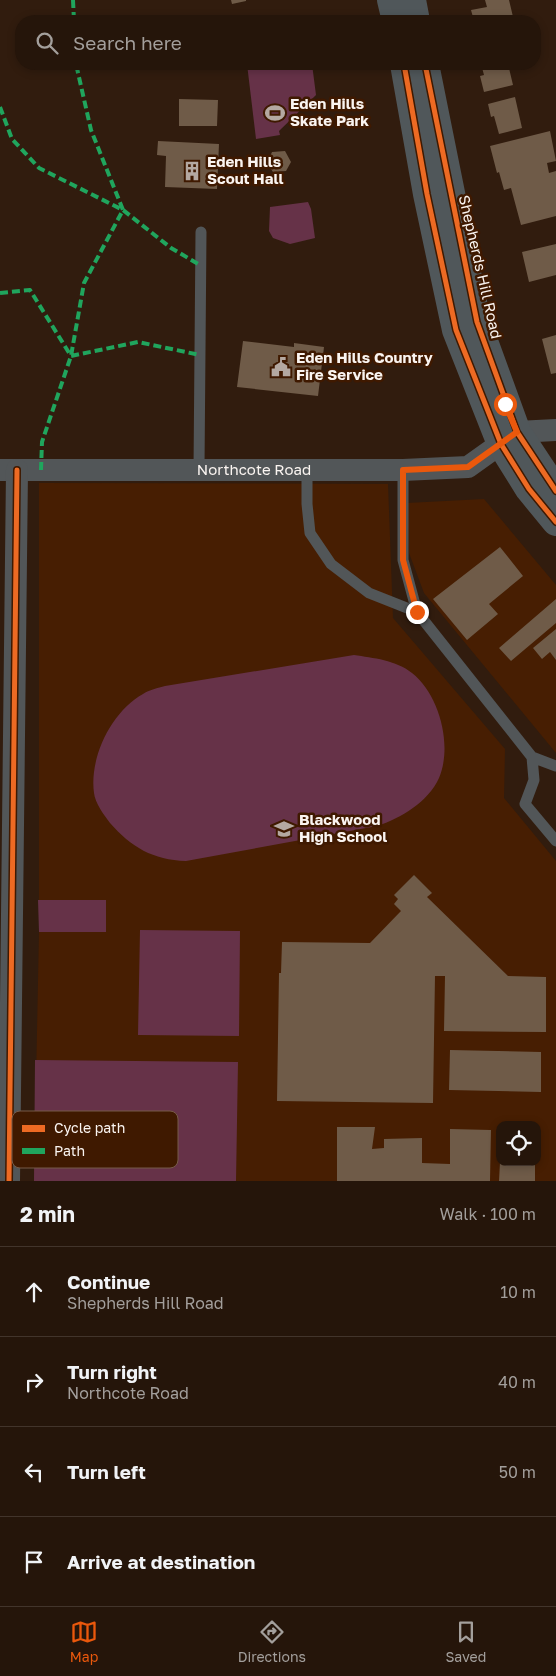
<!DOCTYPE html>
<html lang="en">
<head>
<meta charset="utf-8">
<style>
	body { margin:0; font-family:"Golos Text",sans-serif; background:#312218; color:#f1f3f6 }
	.controls { position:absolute; right:15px; bottom:15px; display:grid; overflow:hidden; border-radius:10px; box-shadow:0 2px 8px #0003 }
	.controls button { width:45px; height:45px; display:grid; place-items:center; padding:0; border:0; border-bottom:1px solid #42342b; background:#25150a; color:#f1f3f6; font:25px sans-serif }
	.stop { position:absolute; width:15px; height:15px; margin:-11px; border:4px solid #ea580c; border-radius:50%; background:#fff }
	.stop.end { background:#ea580c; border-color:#fff; box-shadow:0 1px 5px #0008 }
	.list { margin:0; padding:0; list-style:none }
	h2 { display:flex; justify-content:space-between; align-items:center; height:65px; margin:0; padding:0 20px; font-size:21px }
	h2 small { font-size:16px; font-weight:400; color:#a39f9c }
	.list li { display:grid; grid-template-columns:32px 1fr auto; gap:15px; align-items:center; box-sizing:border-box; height:90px; padding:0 20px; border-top:1px solid #42342b }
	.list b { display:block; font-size:19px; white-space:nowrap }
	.list p { margin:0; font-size:16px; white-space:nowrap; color:#a39f9c }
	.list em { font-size:16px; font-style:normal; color:#a39f9c }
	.icon { flex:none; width:28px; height:28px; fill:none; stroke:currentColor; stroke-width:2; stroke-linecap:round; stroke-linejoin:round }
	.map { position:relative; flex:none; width:556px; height:1181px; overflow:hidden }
	.search { position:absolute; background:#25150a; box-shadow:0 2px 8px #0003; left:15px; right:15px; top:15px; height:55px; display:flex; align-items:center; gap:12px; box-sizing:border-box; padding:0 18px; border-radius:20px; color:#a39f9c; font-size:19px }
	.sheet { height:425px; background:#25150a }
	nav { display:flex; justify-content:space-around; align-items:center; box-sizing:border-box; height:70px; border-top:1px solid #42342b; background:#25150a; font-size:14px; color:#a39f9c }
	nav a { display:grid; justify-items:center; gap:2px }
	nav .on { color:#ea580c }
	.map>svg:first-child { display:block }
	.built { fill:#471e02; fill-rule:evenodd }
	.green { fill:#663248 }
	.building { fill:#6f5b48 }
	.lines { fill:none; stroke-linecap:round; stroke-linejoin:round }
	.lane { stroke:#525658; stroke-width:11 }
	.street { stroke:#525658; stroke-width:22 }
	.secondary { stroke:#50575a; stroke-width:28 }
	.quiet { stroke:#20a55d; stroke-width:4; stroke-dasharray:8 4; stroke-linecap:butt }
	.cycleway-casing { stroke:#3f1900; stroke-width:8 }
	.cycleway { stroke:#ed6a23; stroke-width:5 }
	.route { stroke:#ea580c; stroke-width:6 }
	.labels { text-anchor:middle; stroke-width:5; stroke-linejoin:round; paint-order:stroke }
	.poi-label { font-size:15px; font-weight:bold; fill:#faf4f0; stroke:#3f1900; text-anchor:start }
	.street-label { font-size:15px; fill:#faf4f0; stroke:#3f1900 }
	.key { fill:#3f1900; stroke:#775b48; stroke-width:1 }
	.key-label { font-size:14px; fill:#faf4f0 }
</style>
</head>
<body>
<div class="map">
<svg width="556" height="1181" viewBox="0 0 556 1181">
	<rect width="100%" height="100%" fill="#311c0e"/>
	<path class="built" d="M39,483l349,1 5,134 112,131 -1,49 52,63v320h-522l5,-249zM500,1125h37v37h-37z
		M484,499l72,86v168l-132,-160 -15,-40 -2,-50z"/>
	<path class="green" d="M247,64h65l4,31 -37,36 1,4 -24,4z
		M308,202l3,7 4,29 -25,6 -17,-6 -4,-7 1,-24z
		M354,655c19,3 42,5 58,18 27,21 41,72 27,105 -11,24 -38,40 -62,48l-191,35c-33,-1 -55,-14 -76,-38 -6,-8 -15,-20 -16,-30 -5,-36 18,-82 49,-99 6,-4 15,-6 22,-8z
		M38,900h68v32h-67z
		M140,930l100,1 -1,105 -101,-1z
		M35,1060l203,2 -2,119h-202z"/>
	<path class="building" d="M231,0h15v1l-14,3z
		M485,0h24l5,21h-40l-3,-11 16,-3z
		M481,64h27l5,21 -29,7 -4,-16 4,-1z
		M515,97l7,31 -23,6 -5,-18 -3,1 -3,-13z
		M179,99l39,1 -1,26h-38z
		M550,131l6,30 -9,2 2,10 7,-2v45l-35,9 -10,-37 -7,2 -5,-18 -2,1 -7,-27z
		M158,141l61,3 -2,45 -52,-2 1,-31 -9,-1z
		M285,151l6,11 -5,9 -13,1 -6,-9 5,-11z
		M556,244v31l-27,7 -7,-30z
		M556,335v38l-5,1 -9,-35z
		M243,341l51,6v-4l30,4 -6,49 -81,-9z
		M500,547l23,29 -34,28 9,10 -31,26 -34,-41z
		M556,599v24l-45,38 -12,-13z
		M556,629v31l-6,-8 -8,7 -9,-11z
		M414,875l18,18 -5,4 81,79 38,1v55l-102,-1 1,-55h-10l-2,127 -156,-2 2,-128h2l1,-31 88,1 31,-32 -7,-7 4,-5 -4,-4z
		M450,1050l91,2v40l-92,-2z
		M337,1127h38l-3,22 12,-1v-9l38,-1v25l28,1v-35l41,1 -1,51h-153z
		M500,1162h35v19h-36z"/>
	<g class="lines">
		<path class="lane" d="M199,469l2,-237
			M307,469v35l3,29 21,31 38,29 48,19
			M403,470v90l14,52 115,145 2,23 -9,24 31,37
			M532,757l24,9"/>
		<g class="street">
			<path id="s1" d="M0,470h403l65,-3 49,-35 39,-2"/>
			<path d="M9,1181l8,-711"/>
		</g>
		<path class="secondary" d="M391,0l5,21
			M412,0l4,21
			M404,64l23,130 29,136 45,114 28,45 27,33
			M425,64l52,258 40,110 39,59"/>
		<path class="quiet" d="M73,0l1,21
			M0,107l12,32 27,29 84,42 48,38 29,17
			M0,293l30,-3 41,66 67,-14 62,13
			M41,470l1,-28 29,-86 13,-73 39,-73 -32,-80 -15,-66"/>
		<defs>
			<path id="cycleway" d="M404,64l23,130 29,136 45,114 28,45 27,33
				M425,64l52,258 40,110 39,59
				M9,1181l8,-711"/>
		</defs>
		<use href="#cycleway" class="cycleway-casing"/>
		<use href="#cycleway" class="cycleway"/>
	</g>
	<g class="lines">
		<path class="route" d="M417,612l-14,-52v-90l65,-3 49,-35 -12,-28"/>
	</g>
	<defs>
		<symbol id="stadium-bare" viewBox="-9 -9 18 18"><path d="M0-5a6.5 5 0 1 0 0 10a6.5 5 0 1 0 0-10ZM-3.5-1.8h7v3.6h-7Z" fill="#b4a8a1" stroke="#3f1900" stroke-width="2.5" paint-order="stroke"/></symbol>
		<symbol id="building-bare" viewBox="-9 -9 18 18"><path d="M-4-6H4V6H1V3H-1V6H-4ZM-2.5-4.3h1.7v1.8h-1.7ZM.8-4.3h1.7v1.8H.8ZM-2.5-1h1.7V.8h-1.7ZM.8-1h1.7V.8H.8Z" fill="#b4a8a1" stroke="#3f1900" stroke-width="2.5" paint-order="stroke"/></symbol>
		<symbol id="civic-bare" viewBox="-9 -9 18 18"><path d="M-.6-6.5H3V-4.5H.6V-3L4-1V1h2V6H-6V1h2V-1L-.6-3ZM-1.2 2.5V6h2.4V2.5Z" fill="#b4a8a1" stroke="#3f1900" stroke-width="2.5" paint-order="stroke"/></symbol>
		<symbol id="school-bare" viewBox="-9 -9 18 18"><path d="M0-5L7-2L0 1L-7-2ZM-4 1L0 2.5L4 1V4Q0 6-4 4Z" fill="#b4a8a1" stroke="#3f1900" stroke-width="2.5" paint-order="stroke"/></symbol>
	</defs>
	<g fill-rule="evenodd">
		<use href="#stadium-bare" x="261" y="99" width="28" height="28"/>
		<use href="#building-bare" x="178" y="157" width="28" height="28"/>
		<use href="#civic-bare" x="267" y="353" width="28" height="28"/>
		<use href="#school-bare" x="270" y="815" width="28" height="28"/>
	</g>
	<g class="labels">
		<g class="poi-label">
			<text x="290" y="109">Eden Hills<tspan x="290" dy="17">Skate Park</tspan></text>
			<text x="207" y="167">Eden Hills<tspan x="207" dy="17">Scout Hall</tspan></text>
			<text x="296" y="363">Eden Hills Country<tspan x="296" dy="17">Fire Service</tspan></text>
			<text x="299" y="825">Blackwood<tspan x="299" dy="17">High School</tspan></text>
		</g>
		<g class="street-label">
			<text transform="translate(480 267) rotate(77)" y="5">Shepherds Hill Road</text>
			<text dy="5" stroke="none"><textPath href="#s1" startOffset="254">Northcote Road</textPath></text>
		</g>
	</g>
	<rect x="12" y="1111" width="166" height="57" rx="8" class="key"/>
	<rect x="22" y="1125" width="23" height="7" fill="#ed6a23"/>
	<rect x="22" y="1148" width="23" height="6" fill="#20a55d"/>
	<g class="key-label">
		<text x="54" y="1133">Cycle path</text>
		<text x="54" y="1156">Path</text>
	</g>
</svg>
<div class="controls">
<button><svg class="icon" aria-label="locate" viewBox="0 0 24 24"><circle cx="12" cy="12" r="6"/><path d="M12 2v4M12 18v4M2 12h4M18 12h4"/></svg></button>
</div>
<div class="stop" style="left:505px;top:404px"></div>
<div class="stop end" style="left:417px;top:612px"></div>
<div class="search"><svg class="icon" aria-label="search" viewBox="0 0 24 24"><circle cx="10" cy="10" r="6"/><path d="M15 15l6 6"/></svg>Search here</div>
</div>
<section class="sheet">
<h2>2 min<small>Walk · 100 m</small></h2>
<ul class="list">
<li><svg class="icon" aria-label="ahead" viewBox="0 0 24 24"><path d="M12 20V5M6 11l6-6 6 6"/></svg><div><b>Continue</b><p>Shepherds Hill Road</p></div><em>10 m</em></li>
<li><svg class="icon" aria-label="right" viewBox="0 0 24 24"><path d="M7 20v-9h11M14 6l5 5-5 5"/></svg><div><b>Turn right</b><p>Northcote Road</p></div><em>40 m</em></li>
<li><svg class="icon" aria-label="left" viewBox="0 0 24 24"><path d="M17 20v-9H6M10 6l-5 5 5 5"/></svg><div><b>Turn left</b></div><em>50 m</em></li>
<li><svg class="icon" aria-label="arrive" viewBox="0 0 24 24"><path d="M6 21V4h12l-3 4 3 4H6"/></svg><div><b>Arrive at destination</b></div></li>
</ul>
</section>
<nav>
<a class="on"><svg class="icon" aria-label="map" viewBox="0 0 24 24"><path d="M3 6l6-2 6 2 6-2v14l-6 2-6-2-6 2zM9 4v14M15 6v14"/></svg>Map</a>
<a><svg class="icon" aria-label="directions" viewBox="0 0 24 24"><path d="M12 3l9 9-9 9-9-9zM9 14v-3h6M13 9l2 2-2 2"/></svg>Directions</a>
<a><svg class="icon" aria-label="saved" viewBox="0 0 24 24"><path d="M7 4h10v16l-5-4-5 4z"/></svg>Saved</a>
</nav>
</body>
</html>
